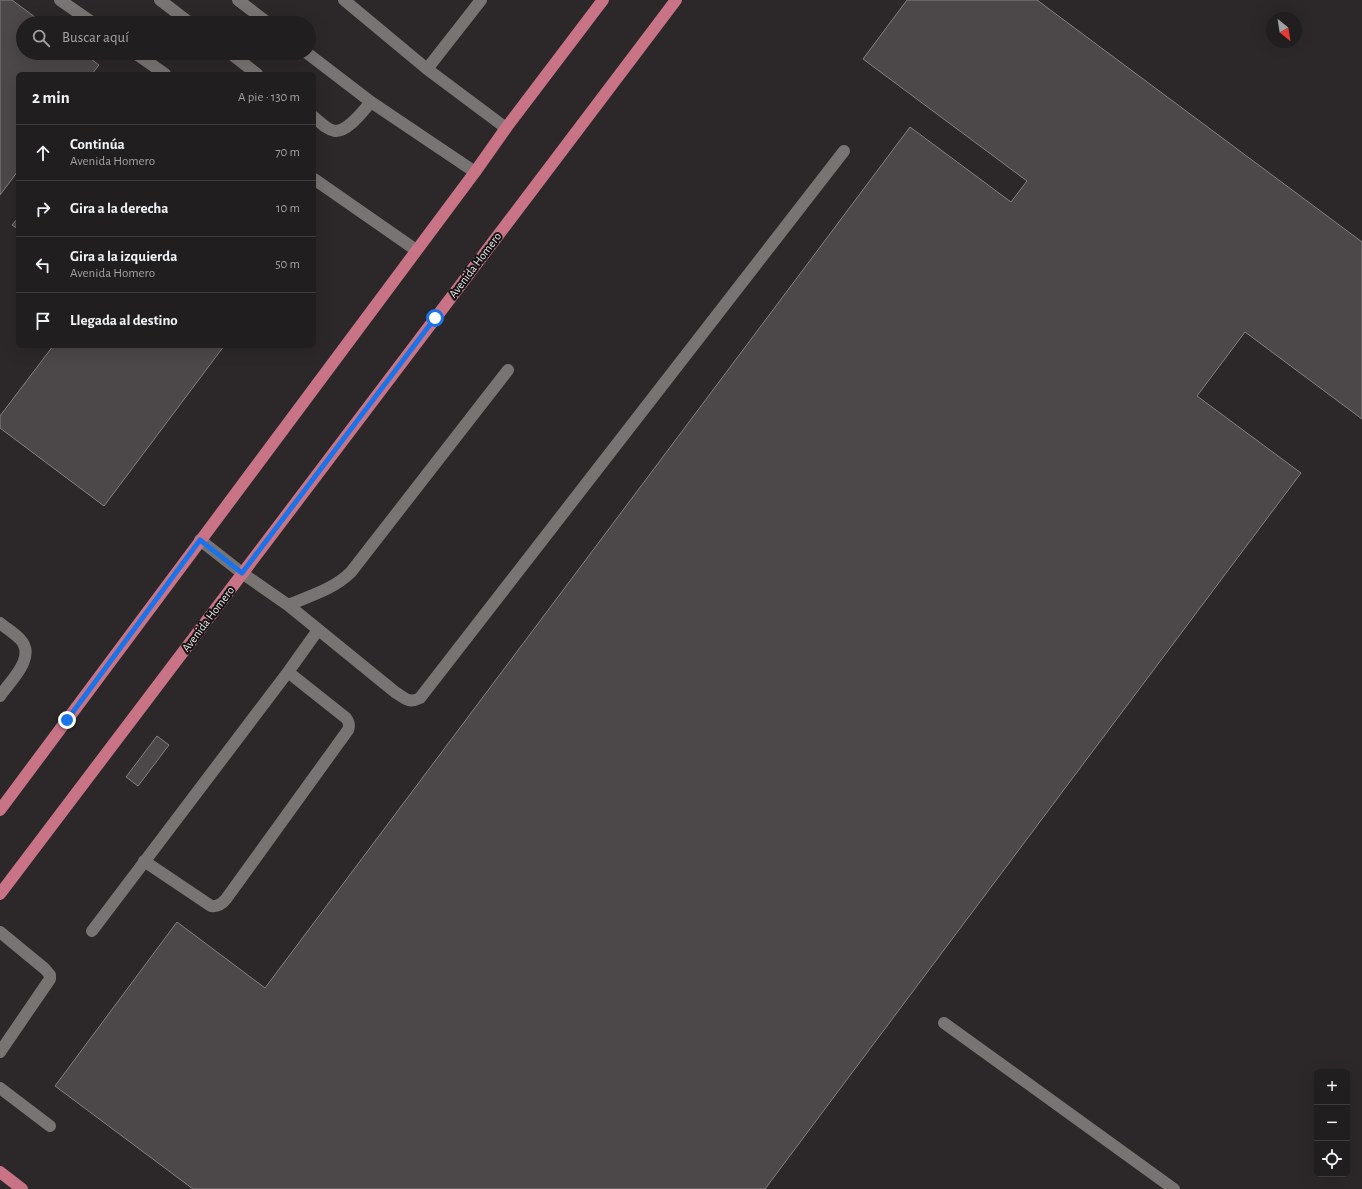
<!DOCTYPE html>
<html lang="es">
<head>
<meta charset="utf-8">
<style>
	body { margin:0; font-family:"Alegreya Sans",sans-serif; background:#292728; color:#f1f3f6 }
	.controls { position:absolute; right:12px; bottom:12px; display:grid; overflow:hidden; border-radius:6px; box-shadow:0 4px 16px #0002 }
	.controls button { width:36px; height:36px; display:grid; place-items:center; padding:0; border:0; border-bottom:1px solid #3e3c3d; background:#211e1f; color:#f1f3f6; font:20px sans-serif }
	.compass { position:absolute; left:1266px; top:12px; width:36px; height:36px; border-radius:50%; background:#211e1f; box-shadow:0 4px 16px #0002; rotate:150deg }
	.stop { position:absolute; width:12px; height:12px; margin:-9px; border:3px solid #1a73e8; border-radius:50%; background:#fff }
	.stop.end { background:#1a73e8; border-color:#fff; box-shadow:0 1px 4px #0008 }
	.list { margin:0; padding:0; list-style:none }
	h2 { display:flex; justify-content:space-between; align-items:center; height:52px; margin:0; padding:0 16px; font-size:17px }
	h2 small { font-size:13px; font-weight:400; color:#a2a2a4 }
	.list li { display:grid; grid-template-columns:26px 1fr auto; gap:12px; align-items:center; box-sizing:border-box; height:56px; padding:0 16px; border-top:1px solid #3e3c3d }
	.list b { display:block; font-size:15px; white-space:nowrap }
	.list p { margin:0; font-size:13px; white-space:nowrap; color:#a2a2a4 }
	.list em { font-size:13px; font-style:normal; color:#a2a2a4 }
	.icon { flex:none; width:22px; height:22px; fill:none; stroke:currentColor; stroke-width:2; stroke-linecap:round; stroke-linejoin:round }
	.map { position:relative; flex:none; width:1362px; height:1189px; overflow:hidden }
	.search { position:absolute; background:#211e1f; box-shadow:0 4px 16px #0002; left:16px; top:16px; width:300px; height:44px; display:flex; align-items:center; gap:10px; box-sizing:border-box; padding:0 14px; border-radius:22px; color:#a2a2a4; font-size:15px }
	.panel { position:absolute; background:#211e1f; box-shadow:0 4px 16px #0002; left:16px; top:72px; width:300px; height:276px; border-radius:6px }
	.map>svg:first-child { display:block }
	.building { fill:#4c4748; stroke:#858080 }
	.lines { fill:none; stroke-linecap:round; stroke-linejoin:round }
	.lane { stroke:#797474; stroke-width:12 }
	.primary { stroke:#c87386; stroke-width:12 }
	.route { stroke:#1a73e8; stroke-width:5 }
	.labels { text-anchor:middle; stroke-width:4; stroke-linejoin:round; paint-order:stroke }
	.street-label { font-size:12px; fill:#e7e5e5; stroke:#141212 }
</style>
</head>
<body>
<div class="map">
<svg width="1362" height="1189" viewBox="0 0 1362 1189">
	<rect width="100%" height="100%" fill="#2c2829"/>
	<path class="building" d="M0,0h12l31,23h-20v30h60l16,12 -7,9h-74v97l-18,24z
		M907,0h130l325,242v177l-117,-87 -48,64 104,77 -536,716h-572l-138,-103 122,-164 88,66 645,-861 101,75 16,-21 -164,-122z
		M18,218v11l-6,-4z
		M53,346h171l-120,160 -104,-78v-12z
		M157,736l12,9 -31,41 -12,-9z"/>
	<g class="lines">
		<path class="lane" d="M60,0l33,23
			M160,0l30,23
			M238,0l30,23
			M344,0l83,69 79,59
			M135,53l30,21
			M230,53l27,21
			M307,53l64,49 104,70
			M427,69l54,-69
			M314,117c6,5 13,13 21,14 13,1 28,-20 36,-29
			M314,179l102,71
			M200,540l42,33 46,32 107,87c10,6 13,12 25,6l424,-547
			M288,605c22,-9 46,-16 63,-33l157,-202
			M0,623c6,5 14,10 20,16 17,18 -9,41 -20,57
			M144,861l67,45c7,1 11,-2 15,-7l122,-169c2,-5 1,-8 -2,-12l-58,-46
			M92,931l196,-259 30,-42
			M0,932l45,37 5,6v4l-50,73
			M944,1023l230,166
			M0,1088l50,38"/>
		<path class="primary" d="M0,810l475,-638 31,-44 97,-128
			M0,894l676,-894
			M0,1172l22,17"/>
	</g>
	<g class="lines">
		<path class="route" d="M67,720l133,-180 42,33 193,-255"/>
	</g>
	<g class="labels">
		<g class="street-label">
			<text transform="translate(475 265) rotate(-53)" y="4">Avenida Homero</text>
			<text transform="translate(208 619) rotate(-53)" y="4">Avenida Homero</text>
		</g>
	</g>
</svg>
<div class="controls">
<button>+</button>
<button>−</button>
<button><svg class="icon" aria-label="locate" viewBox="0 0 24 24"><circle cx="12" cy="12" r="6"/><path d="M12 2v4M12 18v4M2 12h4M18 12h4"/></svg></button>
</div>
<svg class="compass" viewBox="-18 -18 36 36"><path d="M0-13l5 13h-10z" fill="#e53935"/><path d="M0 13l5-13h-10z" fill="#a2a2a4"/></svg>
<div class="stop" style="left:435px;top:318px"></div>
<div class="stop end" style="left:67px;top:720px"></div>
<div class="search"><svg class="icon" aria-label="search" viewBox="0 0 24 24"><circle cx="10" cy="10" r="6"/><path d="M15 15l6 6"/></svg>Buscar aquí</div>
<section class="panel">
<h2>2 min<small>A pie · 130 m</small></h2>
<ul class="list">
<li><svg class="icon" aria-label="ahead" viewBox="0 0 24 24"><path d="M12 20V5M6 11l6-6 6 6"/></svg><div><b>Continúa</b><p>Avenida Homero</p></div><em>70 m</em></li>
<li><svg class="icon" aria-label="right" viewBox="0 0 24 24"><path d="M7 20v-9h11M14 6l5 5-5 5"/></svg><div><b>Gira a la derecha</b></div><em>10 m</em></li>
<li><svg class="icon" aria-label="left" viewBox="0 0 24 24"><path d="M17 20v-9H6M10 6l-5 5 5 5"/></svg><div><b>Gira a la izquierda</b><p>Avenida Homero</p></div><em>50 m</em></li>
<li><svg class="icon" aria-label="arrive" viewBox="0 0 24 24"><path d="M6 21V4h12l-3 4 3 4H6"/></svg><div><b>Llegada al destino</b></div></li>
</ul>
</section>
</div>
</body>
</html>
